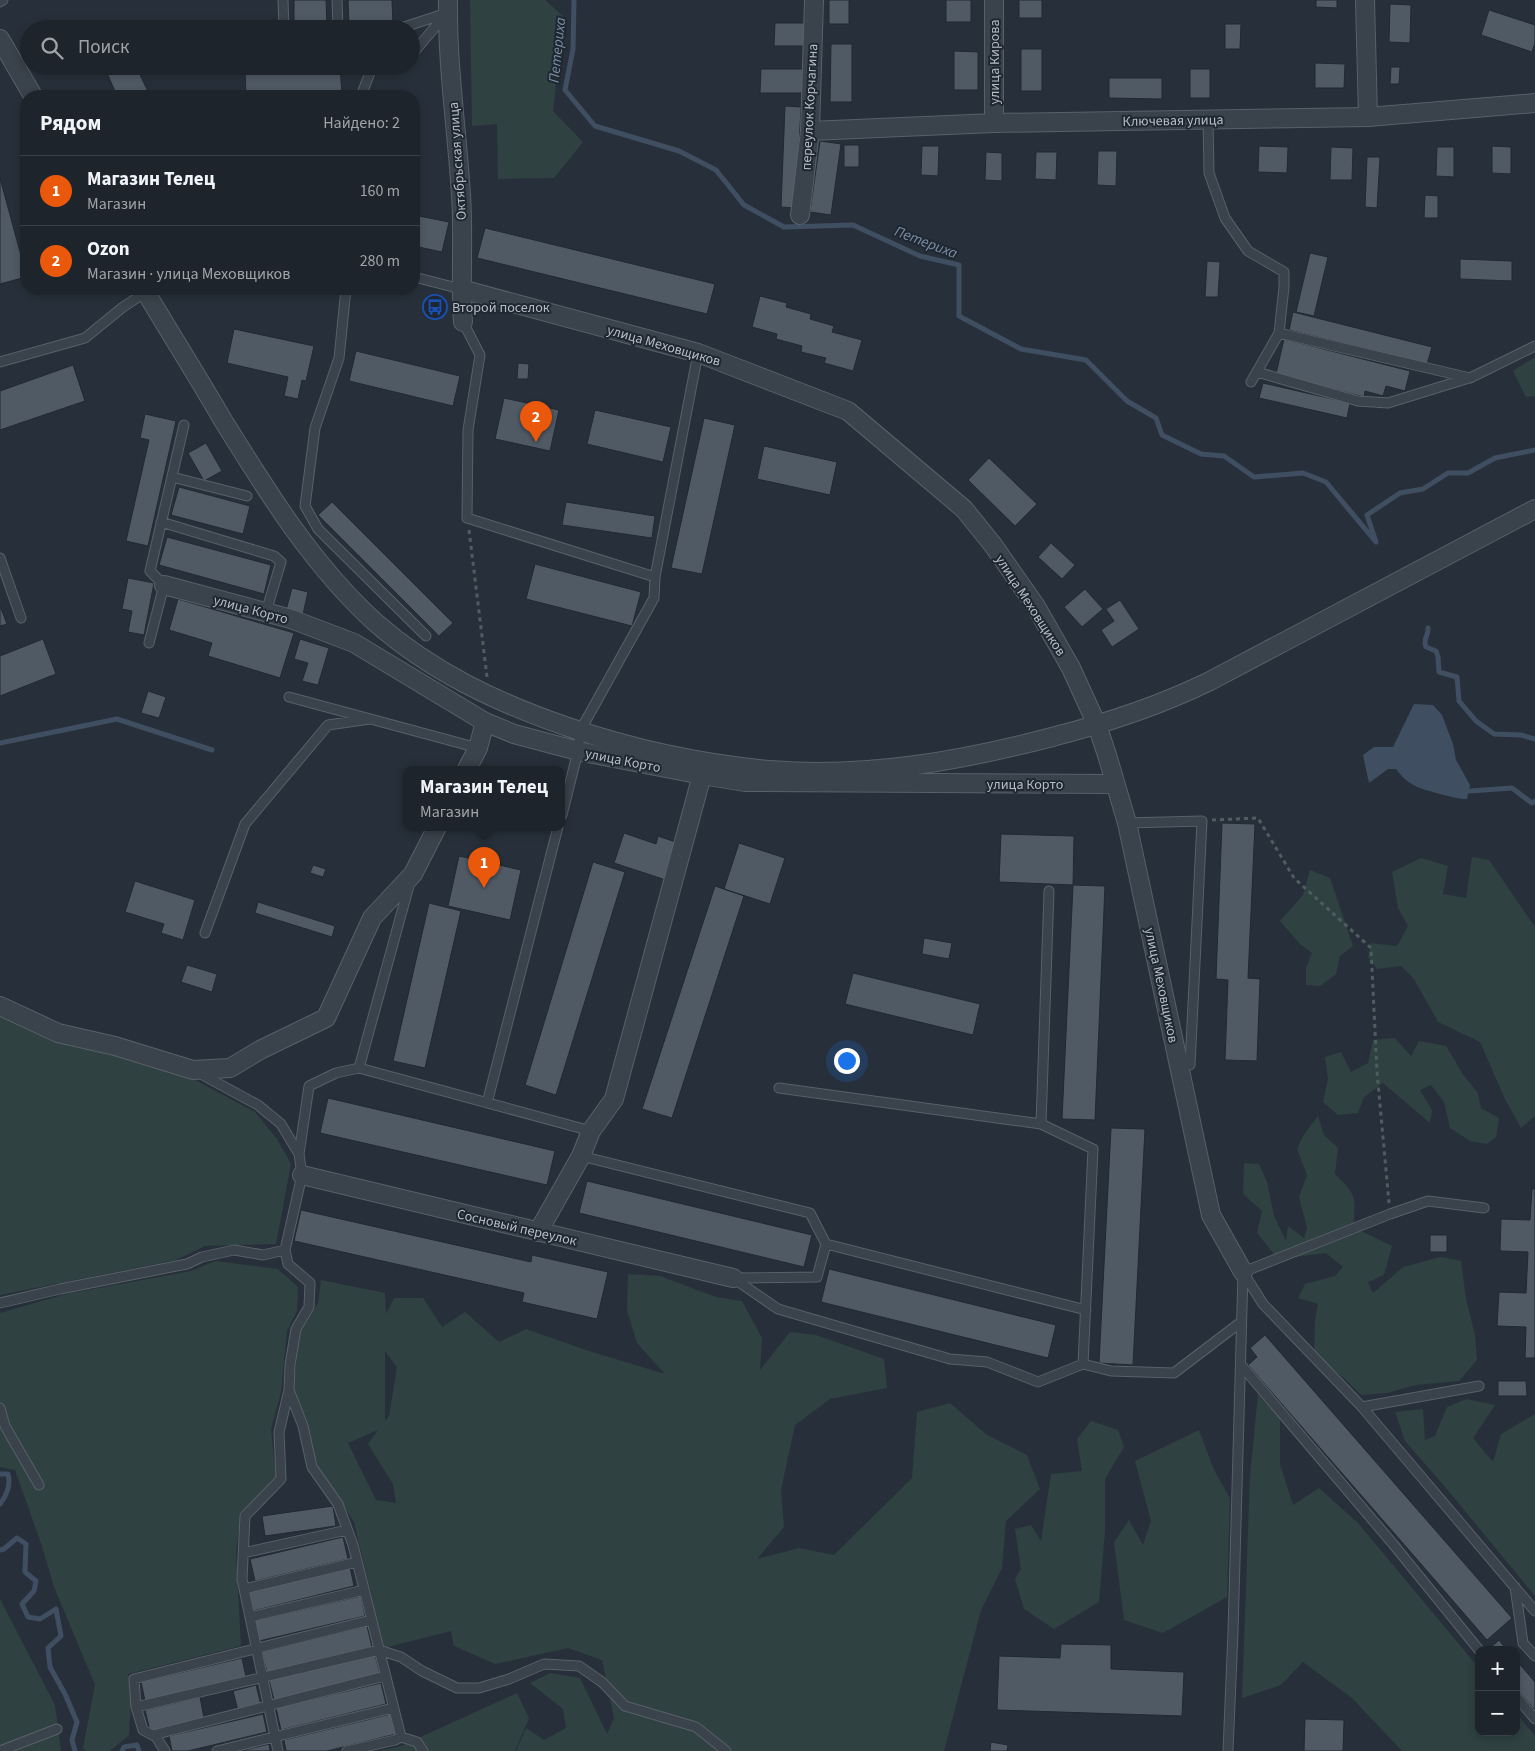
<!DOCTYPE html>
<html lang="ru">
<head>
<meta charset="utf-8">
<style>
	body { margin:0; font-family:"Source Sans 3",sans-serif; background:#2a3038; color:#f1f3f6 }
	.controls { position:absolute; right:15px; bottom:15px; display:grid; overflow:hidden; border-radius:10px; box-shadow:0 2px 8px #0003 }
	.controls button { width:45px; height:45px; display:grid; place-items:center; padding:0; border:0; border-bottom:1px solid #3b4148; background:#1d242c; color:#f1f3f6; font:25px sans-serif }
	.you { position:absolute; left:846px; top:1060px; width:18px; height:18px; margin:-12px; border:4px solid #fff; border-radius:50%; background:#1a73e8; box-shadow:0 0 0 8px #1a73e833 }
	.badge { display:grid; place-items:center; width:32px; height:32px; border-radius:50%; background:#ea580c; color:#fff; font-size:16px; font-weight:700 }
	.pin { position:absolute; translate:-50% -41px; filter:drop-shadow(0 1px 2px #0008) }
	.pin::after { content:''; position:absolute; top:26px; width:18px; height:15px; background:inherit; clip-path:polygon(0 0,100% 0,50% 100%) }
	.popup { position:absolute; left:403px; top:766px; width:162px; height:65px; box-sizing:border-box; display:grid; place-content:center; border-radius:10px; background:#1d242c; filter:drop-shadow(0 1px 4px #0005); font-size:16px; white-space:nowrap; color:#a0a4a9 }
	.popup b { font-size:19px; color:#f1f3f6 }
	.popup::after { content:''; position:absolute; left:50%; top:100%; margin-left:-10px; border:10px solid transparent; border-top-color:#1d242c }
	.list { margin:0; padding:0; list-style:none }
	h2 { display:flex; justify-content:space-between; align-items:center; height:65px; margin:0; padding:0 20px; font-size:21px }
	h2 small { font-size:16px; font-weight:400; color:#a0a4a9 }
	.list li { display:grid; grid-template-columns:32px 1fr auto; gap:15px; align-items:center; box-sizing:border-box; height:70px; padding:0 20px; border-top:1px solid #3b4148 }
	.list b { display:block; font-size:19px; white-space:nowrap }
	.list p { margin:0; font-size:16px; white-space:nowrap; color:#a0a4a9 }
	.list em { font-size:16px; font-style:normal; color:#a0a4a9 }
	.icon { flex:none; width:28px; height:28px; fill:none; stroke:currentColor; stroke-width:2; stroke-linecap:round; stroke-linejoin:round }
	.map { position:relative; flex:none; width:1535px; height:1751px; overflow:hidden }
	.search { position:absolute; background:#1d242c; box-shadow:0 2px 8px #0003; left:20px; top:20px; width:400px; height:55px; display:flex; align-items:center; gap:12px; box-sizing:border-box; padding:0 18px; border-radius:28px; color:#a0a4a9; font-size:19px }
	.panel { position:absolute; background:#1d242c; box-shadow:0 2px 8px #0003; left:20px; top:90px; width:400px; height:205px; border-radius:20px }
	.map>svg:first-child { display:block }
	.green { fill:#2f4141; fill-rule:evenodd }
	.water { fill:#3f4e61 }
	.lines { fill:none; stroke-linecap:round; stroke-linejoin:round }
	.stream { stroke:#3f4e61; stroke-width:5 }
	.building { fill:#505a65; stroke:#212932 }
	.service-casing { stroke:#586069; stroke-width:11 }
	.minor-casing { stroke:#586069; stroke-width:20 }
	.path { stroke:#4e5e5f; stroke-width:3; stroke-dasharray:4 4; stroke-linecap:butt }
	.service { stroke:#3a424b; stroke-width:9 }
	.minor { stroke:#3a424b; stroke-width:18 }
	.labels { text-anchor:middle; stroke-width:4; stroke-linejoin:round; paint-order:stroke }
	.street-label { font-size:14px; fill:#b6bdc6; stroke:#1f2730 }
	.poi-label { font-size:14px; fill:#b6bdc6; stroke:#1f2730; text-anchor:start }
	.water-label { font-size:15px; font-style:italic; fill:#7b8ea6; stroke:#1f2730 }
</style>
</head>
<body>
<div class="map">
<svg width="1535" height="1751" viewBox="0 0 1535 1751">
	<rect width="100%" height="100%" fill="#27303a"/>
	<path class="green" d="M470,0h75l19,17 -11,94 30,31 -29,36 -56,1 -1,-55 -25,2z
		M1535,357v39l-9,1 -13,-26z
		M1472,857l17,3 46,67v189l-14,12 -16,-29 -25,-57 -42,-20 -24,-43 -13,-13 -24,3 -9,-12 3,-14 26,3 11,-20 -10,-18 -6,-36 29,-14 27,8 -5,28 23,4z
		M1310,870l20,8 23,68 -13,10 -4,18 -16,12 -14,-1v-17l6,-15 -12,-9 -20,-23 23,-26z
		M0,1015l54,27 58,9 83,29 60,32 22,27 14,25 -15,80 -71,2 -29,14 -176,35z
		M1395,1038l16,18 8,-15 27,5 18,30 14,17 3,15 18,10 -3,19 -9,7 -17,-3 -20,-13 -6,-26 -13,-17 -11,5 12,20 -2,13 -47,-40 -19,14 -6,16 -20,2 -15,-13 5,-23 -3,-22 16,-5 10,20 17,-9 5,-23z
		M1318,1116l6,19 14,13 -3,26c22,21 21,24 18,53l39,19 -8,29 -16,7 5,11 30,-26 38,-10 20,4 5,38 9,36 2,25 -18,21 -43,4 -29,8 -26,2 -17,-17 -30,-22 1,-36 3,-16 -20,-6 7,-14 30,-8 8,-9 -17,-14 -48,6 -21,-26 5,-22 -19,-17 1,-31 15,1 8,18 7,34 12,25 2,-15 16,12 3,-10 -8,-31 8,-22 -10,-26 6,-13z
		M216,1261l62,8 20,18 -1,24 -10,20 -6,61 -10,37 5,48 -35,38 -5,37 5,94 -113,28 3,26 -2,35 -19,16h-24l-3,-3 12,-63 -41,-98 -12,-41 -27,-76 -15,-3v-154l66,-19 125,-23z
		M628,1274l32,2 56,21 26,4 20,37 -2,32 30,-38 26,3 68,24 3,29 -57,11 -35,26 -14,65 3,37 -27,32 42,-11 35,7 78,-77 5,-66 33,-9 37,32 40,20 13,34 -34,32 -4,47 -21,42 -37,141h-428l10,-23 18,12 22,-12 -3,-19 -33,-26 20,-10 30,5 27,56 7,-16 -12,-58 -34,-12 -73,16 -41,-18 -3,-15 -67,17 -30,-126 -37,-57 -24,-76 7,-56 18,-30 3,-23 64,13 1,21 8,-16h29l19,29 23,-15 34,30 27,-13 63,22 76,23 -28,-31 -10,-32zM385,1351l12,16 -8,49 -4,5zM378,1430l-10,14 25,40 3,19 -20,-3 -28,-57z
		M1258,1394l22,25v45l13,41 26,-17 39,35 121,145v64h37v-19l19,23v15h-133l-50,-53 -49,-36 -22,23 -39,13 8,-222z
		M1467,1399l28,6 -22,33 20,24 8,-28 34,-20v182l-89,-108 -41,-47 -10,-29 28,-3 2,31 10,-4 12,-29z
		M1091,1421l27,9 6,17 -19,32v52l-6,71 -45,27 -30,-20 -9,-30 6,-10 -6,-40 16,-4 10,16 10,-67 31,-3 -5,-32z
		M1199,1430l15,40 16,28 -3,99 -64,36 -39,-13 -10,-78 15,-22 14,25 8,-24 -16,-60z
		M0,1599l55,106 6,46h-61z
		M517,1693l12,25 -14,33h-136l22,-5z"/>
	<path class="water" d="M1414,704l19,1 9,10 11,29 3,16 14,25 -3,14c-9,0 -14,-2 -23,-4 -21,-6 -34,-7 -48,-26h-8l-19,14 -6,-28 11,-8h19z"/>
	<g class="lines">
		<path class="stream" d="M574,0l-1,49 -8,41 30,36 84,25 37,19 28,35 40,22 69,-2 67,31 39,9v51l62,33 65,11 41,41 29,17 6,17 39,19 23,2 30,21 49,-4 23,9 50,60 -9,-27 33,-22 23,-4 25,-16h20l27,-15 40,-8
			M1428,628c1,8 -6,11 -2,19l10,4 2,6 1,15 18,5 2,24 17,20 18,13 27,1 14,4
			M0,743l117,-24 95,31
			M1470,791l42,-3 20,15 3,-2
			M0,1474h8c3,11 -1,21 -8,30
			M0,1550l4,-1 13,-11 9,6 -1,28 11,9 -2,10 -12,13 6,13 12,2 16,-10 5,27 -13,12 2,19 15,27 12,28 -5,18 3,11
			M122,1751l2,-4 13,-2 2,6"/>
	</g>
	<path class="building" d="M294,0h32l1,28h-33z
		M348,0h44l1,25 -44,1z
		M829,0h20v24h-20z
		M946,0h25v22h-25z
		M1019,0h23v18h-23z
		M1316,0h21v8l-21,-1z
		M1390,4l21,1 -1,38 -21,-1z
		M1489,10l46,15v18l-3,9 -51,-17z
		M775,23h30v23h-31z
		M1225,24h16l-1,25h-15z
		M831,44h21v58h-22z
		M1021,49h21v42h-21z
		M954,51l24,1v38h-24z
		M1315,63l30,1 -1,24h-29z
		M104,66h32l14,30h-33z
		M272,66h68l2,29 -96,1 -1,-25 27,-2z
		M1391,67h9l-1,17h-9z
		M761,69h42v24h-43z
		M1190,69h20v29h-20z
		M1109,78h53v21l-53,-1z
		M785,106l16,1 -5,101 -15,-1z
		M820,141l21,3 -10,71 -21,-3z
		M844,145h15v22h-15z
		M922,146h17l-1,30 -17,-1z
		M1259,146l29,1 -1,26 -29,-1z
		M1492,146l19,1v27l-19,-1z
		M1331,147l22,1 -1,32h-22z
		M1437,147h17v30l-18,-1z
		M1098,151h19l-1,35 -19,-1z
		M986,152l16,1v28l-17,-1z
		M1036,152h21l-1,28 -21,-1z
		M1367,157h13l-3,51 -12,-1z
		M0,178l26,96v3l-26,7z
		M1425,195l13,1v22h-14z
		M414,215l35,7 -7,30 -28,-6z
		M485,228l230,56 -8,30 -230,-56z
		M1310,253l18,4 -14,59 -18,-4z
		M1460,259l52,2v20l-52,-2z
		M1207,261l13,1 -2,35h-13z
		M760,296l27,7 -1,4 25,7 -1,5 24,7 -2,6 30,8 -9,31 -29,-8 2,-5 -25,-6 1,-6 -26,-7 1,-5 -25,-7z
		M1293,312l139,35 -5,17 -138,-34z
		M234,329l80,17 -8,35 -4,-1 -4,19 -14,-3 4,-19 -61,-14z
		M1284,339l126,32 -5,20 -19,-5 -3,10 -18,-5 -1,6 -88,-23z
		M356,351l104,25 -7,30 -104,-25z
		M518,363l11,1 -1,15h-11z
		M73,365l12,36 -85,29v-39z
		M1263,383l87,20 -3,15 -88,-20z
		M504,398l55,12 -9,41 -55,-12z
		M595,410l76,17 -8,35 -76,-18z
		M145,414l31,7 -28,125 -22,-5 23,-101 -9,-2z
		M704,418l31,7 -33,149 -31,-6z
		M206,443l16,28 -18,10 -16,-28z
		M764,446l73,16 -7,33 -73,-16z
		M989,458l48,46 -22,22 -47,-46z
		M179,487l71,19 -7,28 -72,-19z
		M332,502l121,121 -14,13 -121,-121z
		M566,502l89,14 -3,22 -90,-13z
		M167,537l104,28 -7,29 -105,-29z
		M1051,543l24,22 -13,14 -24,-22z
		M535,564l106,28 -9,34 -106,-27z
		M128,578l26,5 -10,52 -16,-3 4,-21 -10,-2z
		M292,588l16,4 -5,22 -17,-4z
		M1085,589l18,20 -21,18 -18,-20z
		M178,599l116,34 -14,45 -72,-22 4,-13 -43,-13z
		M1120,600l19,29 -27,18 -11,-17 13,-9 -8,-12z
		M0,606l7,18 -7,2z
		M43,639l13,35 -56,22v-40z
		M300,639l29,9 -11,37 -16,-4 6,-18 -14,-4z
		M148,691l18,6 -7,21 -18,-5z
		M1222,823l33,1 -7,154 12,1 -3,82 -32,-1 3,-80 -12,-1z
		M624,833l32,11 2,-8 29,10 -12,37 -61,-20z
		M1001,834l73,2 -1,49 -74,-3z
		M739,843l46,15 -15,46 -46,-15z
		M459,856l62,14 -11,50 -62,-14z
		M593,862l32,10 -69,223 -31,-10z
		M313,865l13,4 -3,8 -13,-4z
		M135,881l60,19 -12,40 -22,-7 3,-9 -39,-12z
		M1073,885l32,1 -10,234 -33,-1z
		M715,886l29,10 -72,222 -30,-9z
		M258,902l77,24 -3,11 -77,-24z
		M429,903l32,8 -36,157 -32,-7z
		M924,938l28,5 -3,16 -27,-5z
		M187,965l30,9 -5,18 -31,-10z
		M853,973l127,31 -7,31 -128,-31z
		M328,1098l227,53 -8,34 -227,-52z
		M1111,1128l34,1 -12,236 -34,-2z
		M587,1181l225,54 -8,32 -225,-54z
		M1532,1189h3v169h-10l1,-31 -29,-1 2,-34 27,1 2,-41 -28,-1 1,-32 29,1z
		M301,1210l230,52 1,-7 76,17 -11,47 -75,-17 2,-9 -230,-52z
		M1430,1235h17v17h-17z
		M829,1269l227,56 -8,33 -227,-56z
		M1265,1335l247,283 -25,22 -239,-275 9,-8 -7,-9z
		M1498,1381h28l1,15h-29z
		M333,1506l3,20 -71,10 -3,-20z
		M343,1537l5,22 -93,22 -5,-22z
		M350,1567l4,19 -101,25 -5,-20z
		M361,1596l4,20 -106,25 -5,-20z
		M367,1626l5,21 -105,25 -5,-20z
		M1499,1640l8,10h-19z
		M1061,1644l50,1v24l73,3 -2,44 -185,-6 2,-54 61,2z
		M375,1655l5,19 -106,26 -5,-20z
		M242,1658l4,19 -101,24 -4,-19z
		M1516,1660l19,22v28l-19,-22z
		M381,1683l5,21 -105,26 -5,-22z
		M256,1685l5,20 -23,6 -5,-20z
		M200,1697l4,21 -54,13 -5,-21z
		M263,1714l4,18 -79,19h-16l-3,-15z
		M391,1714l5,20 -69,17h-41l-2,-11z
		M1305,1719l39,1 -1,31h-39z
		M991,1742l17,3 -1,6h-17z
		M269,1744l1,7h-29z"/>
	<g class="lines">
		<defs>
			<path id="service" d="M283,0l1,29
				M337,0l1,29
				M0,2l3,-2
				M398,29l49,-16
				M411,53l3,-1 32,-38
				M361,96l10,-26 9,-4
				M1208,119l1,54 16,45 23,33 36,21v15l-5,46 -28,49
				M414,277l47,12
				M346,289l-7,69 -24,70 -10,78 13,23 108,107
				M463,322l17,33 -12,75 -1,88 188,59
				M1279,333l191,45 65,-32
				M0,362l85,-24 38,-31 26,-17
				M1257,372l101,29 30,2 81,-25
				M172,477l75,19
				M161,522l113,34 7,6 -15,50
				M0,558l21,60
				M149,643l15,-58 -14,-14 34,-146
				M289,697l189,51
				M562,815l16,-64 2,-20 74,-133 1,-21 43,-224
				M1127,823l75,-2 -12,244
				M410,882l-51,186 232,63
				M1049,891l-8,233 52,25 -10,215
				M205,933l40,-109 83,-99 42,-6
				M199,1073l59,32 23,19 18,30 3,21 -17,75 3,14 22,19 -1,24 -13,22 -6,36 -1,25 -10,42 2,47 -36,37 -3,63 36,172
				M779,1088l262,36
				M487,1103l71,-276
				M299,1154l10,-68 27,-13 23,-5
				M581,1156l229,57 16,31 260,66
				M1243,1272l20,32 99,103 173,204
				M733,1278l45,31 172,50 37,3 51,20 45,-18 28,7 63,2 67,-51
				M733,1278l84,-1 9,-33
				M0,1303l60,-14 127,-25 15,-7 32,-7 29,5 22,-5
				M1241,1365l152,179 86,106
				M289,1390l14,36 9,41 26,37 15,41 48,192
				M1362,1407l117,-21
				M0,1408l5,18 34,59
				M243,1553l104,-23
				M1515,1587l8,56 12,13
				M244,1589l113,-27
				M250,1617l114,-27
				M1516,1696l19,23
				M136,1707l243,-57 22,7 21,14 35,17h22l30,-9 35,-15 35,2 23,16 23,24 71,21 30,24
				M153,1735l232,-59
				M0,1751l57,-22
				M165,1751l-9,-14 -13,-7 -7,-23 -2,-28 237,-59
				M217,1751l176,-43
				M347,1751l48,-11 6,-3 16,5 6,9
				M1228,1751l5,-119 10,-360 147,-58 38,-13 56,7"/>
			<path id="minor" d="M448,0c-1,65 9,130 13,195 3,42 -1,85 2,127
				M1365,0l3,117
				M0,39l33,57
				M994,123v-123
				M810,131l184,-8 374,-6 167,-14
				M800,215l10,-84 4,-131
				M144,289c26,44 54,88 80,133 44,71 89,144 152,201 56,49 122,80 192,104 65,22 134,37 202,43 95,8 191,-9 282,-33 55,-14 107,-31 158,-56l325,-172
				M461,289l237,64 150,58 116,98 29,36 42,60 36,63 26,57 10,30 20,68 84,392 32,57
				M164,585l127,34 63,24 131,79 29,12 64,17 124,24 43,7 370,2
				M467,769l11,-21 7,-26
				M0,1006l58,27 57,13 78,24 37,-2 30,-18 66,-32 46,-100 41,-44 24,-47
				M302,1175l431,103
				M538,1232l43,-76 10,-25 23,-32 88,-324"/>
		</defs>
		<use href="#service" class="service-casing"/>
		<use href="#minor" class="minor-casing"/>
		<path class="path" d="M469,530l18,147
			M1212,820l46,-2 36,60 77,70 6,124 12,131"/>
		<use href="#service" class="service"/>
		<use href="#minor" class="minor"/>
	</g>
	<defs>
		<symbol id="bus-ring" viewBox="-11 -11 22 22"><circle r="9.5" fill="#1f2730" stroke="#1a4fb4" stroke-width="1.5"/><path d="M-5-6H5V4H4V6H2V4H-2V6H-4V4H-5ZM-3.5-4V0h7V-4ZM-3.5 1.2v1.5H-2V1.2ZM2 1.2v1.5H3.5V1.2Z" fill="#1a4fb4"/></symbol>
	</defs>
	<g fill-rule="evenodd">
		<use href="#bus-ring" x="421" y="293" width="28" height="28"/>
	</g>
	<g class="labels">
		<g class="street-label">
			<text transform="translate(994 62) rotate(-90)" y="5">улица Кирова</text>
			<text transform="translate(809 107) rotate(-87)" y="5">переулок Корчагина</text>
			<text transform="translate(1173 120) rotate(-1)" y="5">Ключевая улица</text>
			<text transform="translate(457 161) rotate(-94)" y="5">Октябрьская улица</text>
			<text transform="translate(664 345) rotate(16)" y="5">улица Меховщиков</text>
			<text transform="translate(1031 605) rotate(57)" y="5">улица Меховщиков</text>
			<text transform="translate(251 609) rotate(15)" y="5">улица Корто</text>
			<text transform="translate(623 760) rotate(11)" y="5">улица Корто</text>
			<text x="1025" y="789">улица Корто</text>
			<text transform="translate(1162 985) rotate(78)" y="5">улица Меховщиков</text>
			<text transform="translate(517 1227) rotate(13)" y="5">Сосновый переулок</text>
		</g>
		<g class="poi-label">
			<text x="452" y="312">Второй поселок</text>
		</g>
		<g class="water-label">
			<text transform="translate(557 50) rotate(-84)" y="5">Петериха</text>
			<text transform="translate(926 242) rotate(21)" y="5">Петериха</text>
		</g>
	</g>
</svg>
<div class="controls">
<button>+</button>
<button>−</button>
</div>
<div class="you"></div>
<div class="pin badge" style="left:484px;top:888px">1</div>
<div class="popup"><b>Магазин Телец</b>Магазин</div>
<div class="pin badge" style="left:536px;top:442px">2</div>
<div class="search"><svg class="icon" aria-label="search" viewBox="0 0 24 24"><circle cx="10" cy="10" r="6"/><path d="M15 15l6 6"/></svg>Поиск</div>
<section class="panel">
<h2>Рядом<small>Найдено: 2</small></h2>
<ul class="list">
<li><span class="badge">1</span><div><b>Магазин Телец</b><p>Магазин</p></div><em>160 m</em></li>
<li><span class="badge">2</span><div><b>Ozon</b><p>Магазин · улица Меховщиков</p></div><em>280 m</em></li>
</ul>
</section>
</div>
</body>
</html>
